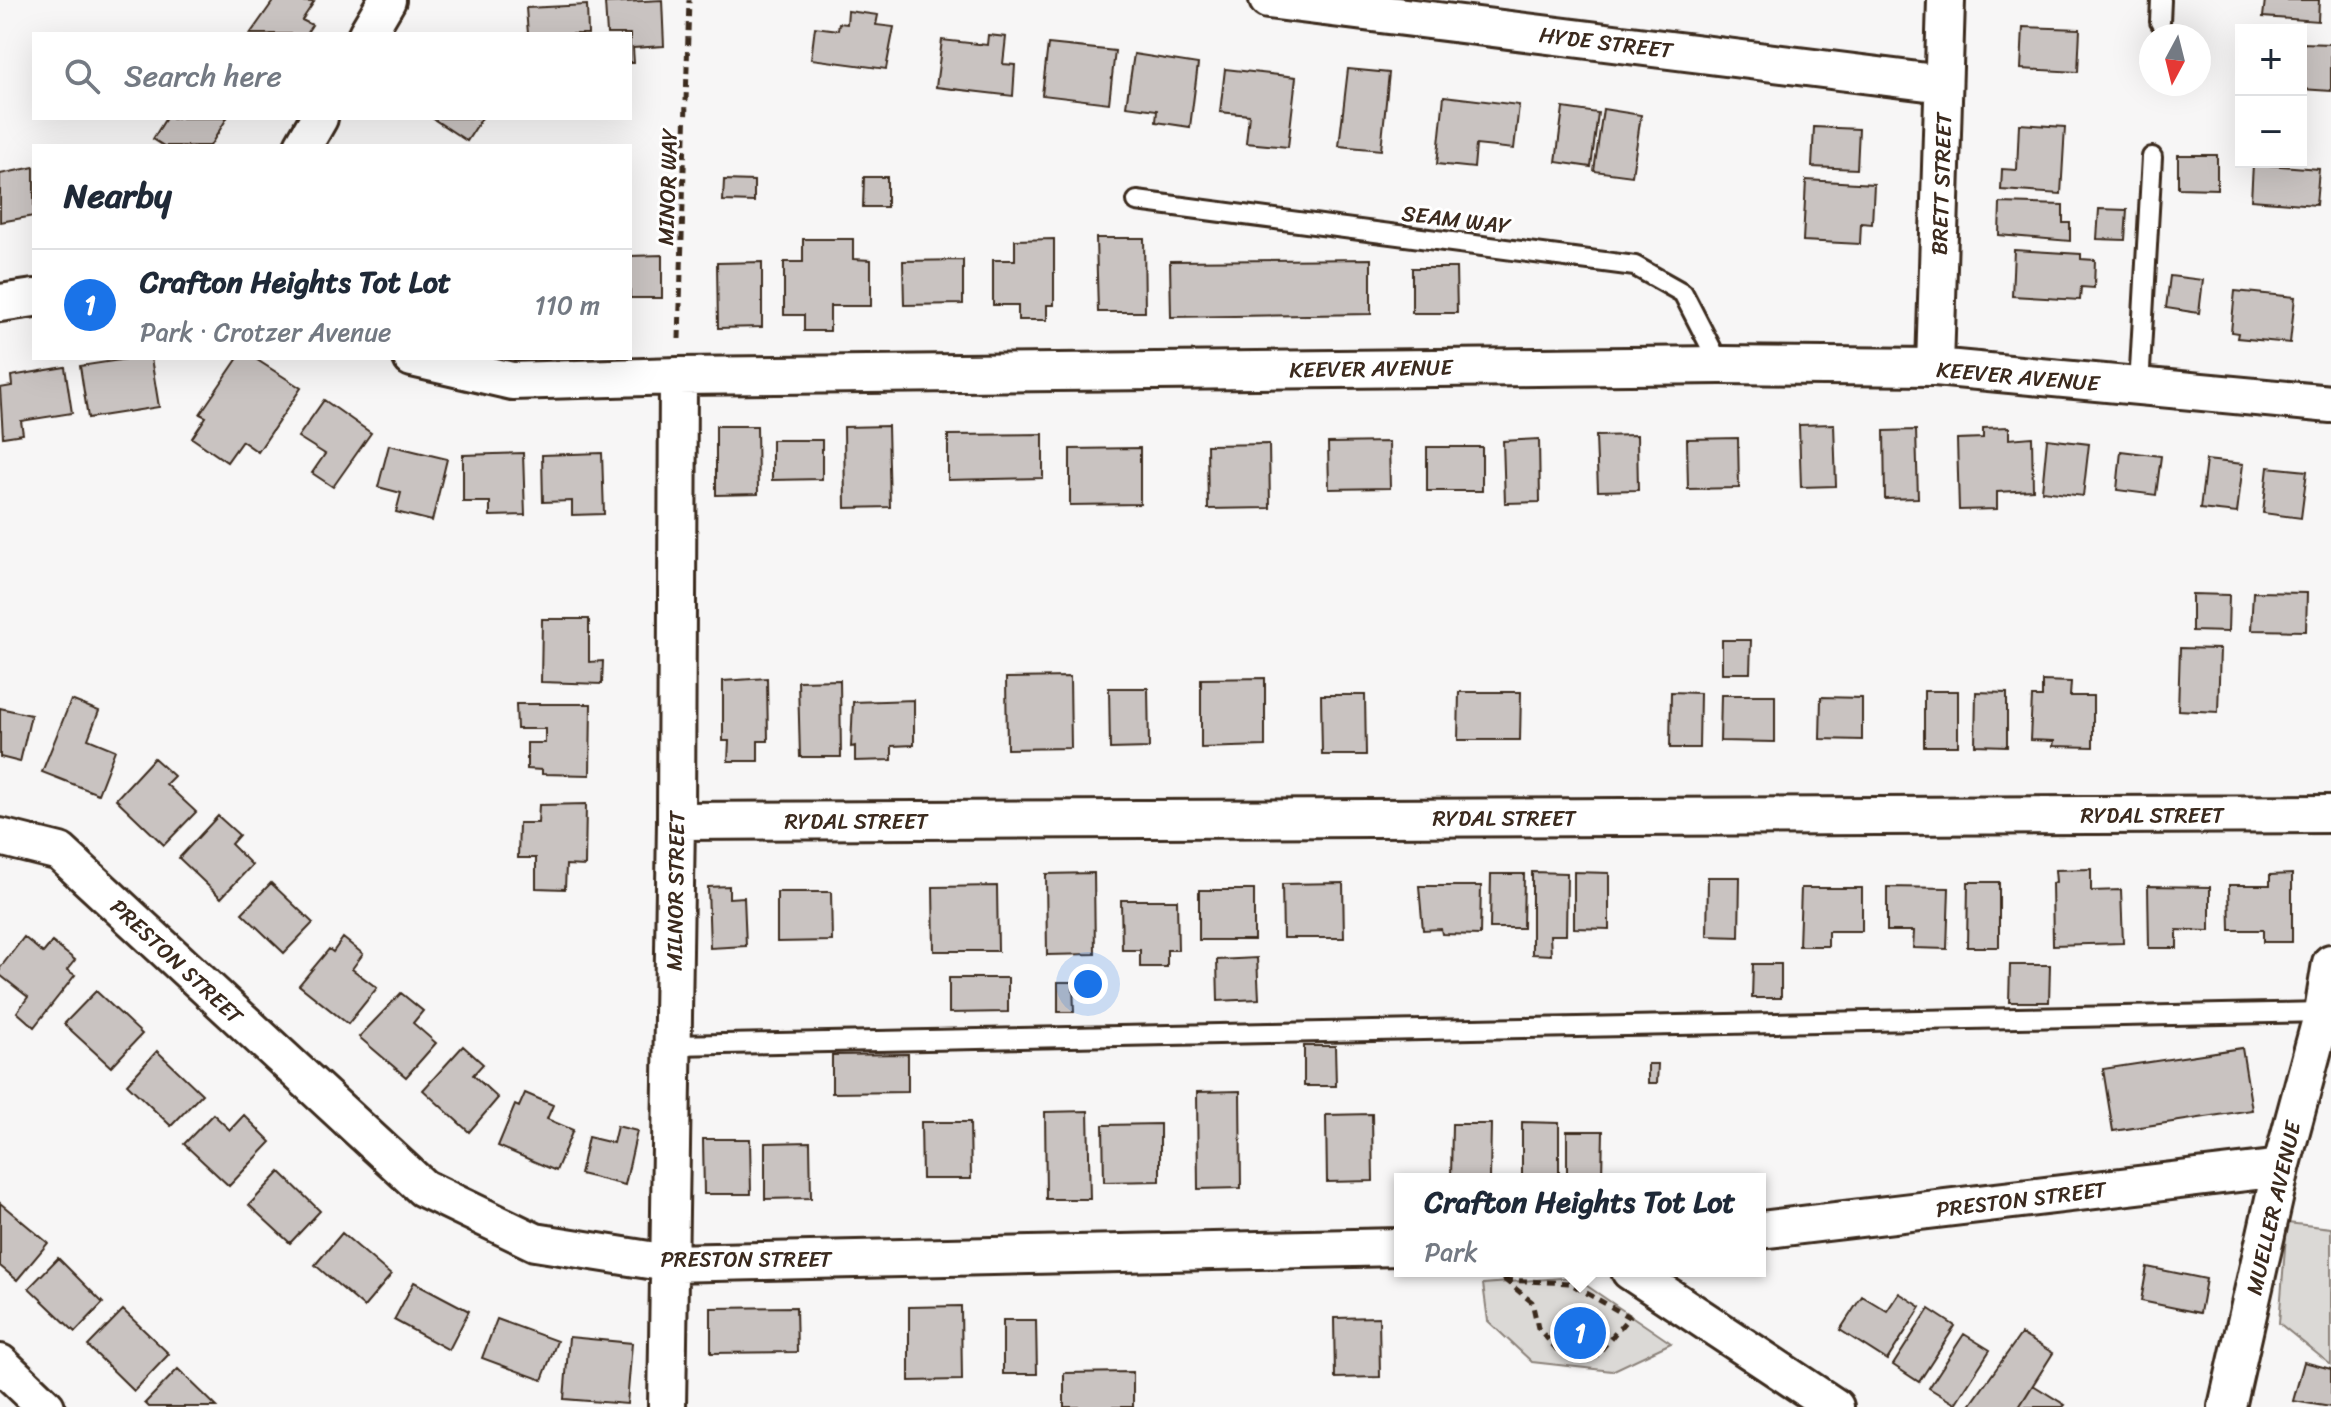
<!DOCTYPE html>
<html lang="en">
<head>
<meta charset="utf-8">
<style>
	body { margin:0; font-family:Sriracha,sans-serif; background:#f6f6f7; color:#1f2937 }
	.controls { position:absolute; right:24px; top:24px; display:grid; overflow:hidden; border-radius:0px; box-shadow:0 8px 32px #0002 }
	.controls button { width:72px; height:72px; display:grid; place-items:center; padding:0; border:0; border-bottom:2px solid #e0e1e3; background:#fff; color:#1f2937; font:40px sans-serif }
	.compass { position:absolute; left:2139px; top:24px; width:72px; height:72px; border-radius:50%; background:#fff; box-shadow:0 8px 32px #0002; rotate:187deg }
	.you { position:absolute; left:1088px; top:984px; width:28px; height:28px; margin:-20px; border:6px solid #fff; border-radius:50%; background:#1a73e8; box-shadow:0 0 0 12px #1a73e833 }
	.badge { display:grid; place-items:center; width:52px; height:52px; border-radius:50%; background:#1a73e8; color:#fff; font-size:26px; font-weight:700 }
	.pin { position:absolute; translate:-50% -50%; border:4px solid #fff; box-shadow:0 2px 8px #0006 }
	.popup { position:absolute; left:1394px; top:1173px; width:372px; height:104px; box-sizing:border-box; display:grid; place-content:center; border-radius:0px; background:#fff; filter:drop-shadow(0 2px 6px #0005); font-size:26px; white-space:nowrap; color:#747a83 }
	.popup b { font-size:30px; color:#1f2937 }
	.popup::after { content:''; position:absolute; left:50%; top:100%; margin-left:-16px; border:16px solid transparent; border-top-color:#fff }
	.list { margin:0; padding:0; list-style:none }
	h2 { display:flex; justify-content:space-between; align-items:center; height:104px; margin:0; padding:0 32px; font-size:34px }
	h2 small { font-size:26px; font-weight:400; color:#747a83 }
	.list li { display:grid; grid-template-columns:52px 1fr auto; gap:24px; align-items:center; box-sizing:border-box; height:112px; padding:0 32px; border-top:2px solid #e0e1e3 }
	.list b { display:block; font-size:30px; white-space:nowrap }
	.list p { margin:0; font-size:26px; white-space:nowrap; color:#747a83 }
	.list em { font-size:26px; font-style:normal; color:#747a83 }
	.icon { flex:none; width:44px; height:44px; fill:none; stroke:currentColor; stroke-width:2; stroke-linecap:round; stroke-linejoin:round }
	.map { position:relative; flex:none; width:2331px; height:1407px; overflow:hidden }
	.search { position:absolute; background:#fff; box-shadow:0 8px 32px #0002; left:32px; top:32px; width:600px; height:88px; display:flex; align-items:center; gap:20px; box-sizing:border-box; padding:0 28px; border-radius:0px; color:#747a83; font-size:30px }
	.panel { position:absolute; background:#fff; box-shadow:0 8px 32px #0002; left:32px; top:144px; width:600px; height:216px; border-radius:0px }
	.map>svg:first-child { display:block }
	.green { fill:#dbd9d6; stroke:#8b827a; stroke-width:2 }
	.building { fill:#c9c3c1; stroke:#3b2a1e; stroke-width:2 }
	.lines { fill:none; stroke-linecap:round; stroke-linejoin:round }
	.lane-casing { stroke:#3b2a1e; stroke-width:24 }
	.street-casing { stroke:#3b2a1e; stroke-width:42 }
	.path { stroke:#3b2a1e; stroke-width:5; stroke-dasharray:8 6; stroke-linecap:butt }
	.lane { stroke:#fff; stroke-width:18 }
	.street { stroke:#fff; stroke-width:36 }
	.labels { text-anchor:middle; stroke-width:6; stroke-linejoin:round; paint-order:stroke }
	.street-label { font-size:22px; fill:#3b2a1e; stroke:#fff }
</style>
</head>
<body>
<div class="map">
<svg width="2331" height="1407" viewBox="0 0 2331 1407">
	<rect width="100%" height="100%" fill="#f7f6f6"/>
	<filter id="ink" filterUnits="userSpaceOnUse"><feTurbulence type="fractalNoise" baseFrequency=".0125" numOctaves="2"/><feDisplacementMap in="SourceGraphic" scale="16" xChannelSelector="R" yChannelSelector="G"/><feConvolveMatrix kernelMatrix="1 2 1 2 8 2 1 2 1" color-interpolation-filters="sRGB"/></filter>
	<g filter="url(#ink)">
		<path class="green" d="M2287,1223l44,5v137l-52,-42z
			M1574,1277l97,66 -59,28 -80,-9 -44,-41 -5,-37z"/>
		<path class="building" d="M274,0l40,2 -12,18 10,5 -6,9h-56z
			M662,0l2,46 -31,2 1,15h-4v-29h-23l-2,-31z
			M2265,0h54l-1,21 -55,-4z
			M587,5l1,29h-60l-2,-26z
			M848,11l30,4 -2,10 18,2 -8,42 -75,-10 4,-32 23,3 1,-7 8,1z
			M2023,27l57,2 -2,43 -57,-3z
			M988,35l18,2 -3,27 12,1 -2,31 -77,-9 6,-47 45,5z
			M2301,43l30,1v47l-30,-2z
			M1048,44l67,7 -6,52 -67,-8z
			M1134,54l64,10 -8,63 -34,-5 1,-12 -31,-4z
			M1225,69l71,8 -8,70 -42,-4 3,-28 -29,-3z
			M1348,69l41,4 -8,77 -42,-4z
			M1444,96l75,9 -5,44 -38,-4 -2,23 -37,-4z
			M1563,108l35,5 -7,54 -35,-5z
			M1603,109l38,6 -9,61 -38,-5z
			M166,118h61l-17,28h-46l-11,-7z
			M432,118h50l-15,23z
			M2019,124l46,3 -4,67 -60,-4 1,-21 15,1z
			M1814,127l45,2 -2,40 -45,-2z
			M2178,155h39v34l-39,-1z
			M2253,164l66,5 -3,36 -65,-5z
			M34,167v49l-34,6v-48z
			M864,177h23v30h-24z
			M724,180l30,1v21l-31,-1z
			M1806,180l68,4 -2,40 -11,-1 -1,21 -57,-3z
			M2000,203l63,2v18h7v18l-71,-6z
			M2099,209l28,1 -2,30 -28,-1z
			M1096,238h48l1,74h-47z
			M803,239h50v20l18,1v46h-41v25h-26v-16h-20v-53h19z
			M1054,239v66h-7v15h-29v-15h-25v-45h22v-20z
			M2014,250l67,4v5l14,1 -1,28 -13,-1 -1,13 -68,-4z
			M662,255v43h-32v-42z
			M1371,259v55l-200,3 -1,-56z
			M963,260v44l-59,1 -1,-44z
			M762,262v65l-44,1 -1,-65z
			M1412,268h44l1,45h-45z
			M2170,276l33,4 -4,33 -33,-5z
			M2235,291l60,6 -5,46 -53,-5 1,-5 -7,-1z
			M133,358h18l8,49 -71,11 -8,-52z
			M238,358h16l47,30 -43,64 -16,-11 -15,21 -35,-24 14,-21 -6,-3z
			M65,367l7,46 -51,8 2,13 -20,3 -3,-49 12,-2 -1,-10z
			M324,400l47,33 -38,54 -21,-14 13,-19 -27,-17z
			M1834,424l2,62 -35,1 -2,-62z
			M716,426h41l1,68 -42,1z
			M888,426l2,81 -45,1 -1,-81z
			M2009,427v12l23,-2 1,53 -36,2v17l-38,1 -2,-71 26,-1v-10z
			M1916,430l2,68 -33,1 -1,-68z
			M1043,434v44l-95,2v-45z
			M1637,435l1,55 -40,1 -2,-55z
			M1738,438l1,50 -51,1 -1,-50z
			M1539,439l1,63 -35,1 -2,-62z
			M2047,439l42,5 -6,52 -41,-5z
			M772,440h50v39l-50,1z
			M1389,442l1,46 -61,1 -1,-46z
			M1269,444l1,64 -62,1 -1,-64z
			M389,445l58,14 -15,62 -36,-9 5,-19 -23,-6z
			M1427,447h55v44h-55z
			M1140,448v56l-70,1v-56z
			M2121,451l40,5 -5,39 -39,-5z
			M523,453l2,62 -35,1v-14h-27v-47z
			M602,453l2,61 -32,1v-14l-29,1 -1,-47z
			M2206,460l37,4 -6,49 -37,-4z
			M2268,467l39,4 -6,47 -38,-5z
			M2253,592l54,1 -1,38 -55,-1z
			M2192,594l37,1 -1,37 -36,-1z
			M542,619h47v43l14,-1 -1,23 -61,-2z
			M1722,640h29l-1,33h-28z
			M2180,648l40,1 -2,63 -40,-2z
			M1070,677l1,71 -64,1 -1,-71z
			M767,678l1,63h-10v20h-30l1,-20h-6v-60z
			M1265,678v68l-64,2v-69z
			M840,680l1,77h-41l-2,-76z
			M2042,681l29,1 -1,14h23v51l-40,-1 1,-5 -24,-1 2,-43h10z
			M1109,688h39l1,60 -39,1z
			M1924,691h34v55h-34z
			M1459,692h62l-1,48h-62z
			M1671,692l29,1 -1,55h-29z
			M1976,692l31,1v53l-32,-1z
			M1321,695h44l1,60h-44z
			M1721,695h54v47l-55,-1z
			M1821,697l41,1v42l-42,-1z
			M71,700l28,11 -11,28 27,11 -17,44 -56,-22z
			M914,700v45l-22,1v14l-37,1v-15l-4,1 2,-45z
			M516,704h75l-1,71 -48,-1v-4l-15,-1v-26h18v-14h-28z
			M0,708l31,7 -11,47 -20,-5z
			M154,758l20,18 -8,8 30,28 -32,33 -48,-46z
			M586,804l-1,62 -19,-1 -1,24 -29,-1v-30h-18l1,-35h19l1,-18z
			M218,816l21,19 -8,9 21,21 -31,33 -42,-40z
			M2091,869v22l30,-1 2,53 -70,2 -1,-62 4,-1 -1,-12z
			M1532,872l35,1 -1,62h-16l1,20 -19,-1z
			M1574,872l35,1v56l-35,-1z
			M1094,873l1,81 -48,1 -1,-81z
			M1491,874h33l-1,54h-33z
			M2292,874v68h-29v-12h-33l-1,-45h41v-10z
			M1708,877h32l-1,60 -32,-1z
			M1968,882h31v65h-32z
			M271,883l42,40 -29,30 -42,-40z
			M1343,883l1,55h-61l-1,-54z
			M729,886v12l15,-1 2,49 -36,2 -2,-61z
			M997,886l1,65h-64l-1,-64z
			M1419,886h62l-1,49 -38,-1 -1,-5 -18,1z
			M2148,886l62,1v44l-33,-1v18h-28z
			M1887,887l62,1 -2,61 -34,-1 1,-17h-27z
			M1801,888h61v43h-34v15h-29z
			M1199,890h55v50h-55z
			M777,892h54l1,49 -55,1z
			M1121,900h56l1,50h-11v17h-27v-17h-18z
			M24,937l19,16 9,-11 23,18 -8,10 8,5 -41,52 -17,-15 11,-15 -28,-22v-7z
			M343,938l20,16 -11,15 25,19 -29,36 -49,-39 30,-36 4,3z
			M1257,958l2,41 -41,2 -1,-41z
			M1753,964h28v34h-29z
			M2010,965h40l-1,37h-40z
			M949,978h59v34l-59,1z
			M1058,982h15l1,30h-16z
			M96,991l46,43 -31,33 -47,-43z
			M401,993l22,18 -10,12 23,20 -30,34 -47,-40z
			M463,1046l20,18 -10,11 25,23 -29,34 -46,-42z
			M1304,1046h31l1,40h-32z
			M2242,1048l10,62 -139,21 -10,-62z
			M157,1051l45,43 -31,32 -44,-42z
			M908,1054v38l-76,1v-38z
			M1648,1064h10l-1,19h-9z
			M1240,1091l1,97 -43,1 -1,-97z
			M525,1093l28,12 -6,14 26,11 -17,41 -58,-25 17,-41 4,2z
			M1088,1111l2,88h-44l-1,-87z
			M213,1114l17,16 14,-15 27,27 -42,44 -45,-42z
			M1372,1114l1,67 -46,1 -1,-67z
			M921,1122h49l1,57h-49z
			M1522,1122l37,1v56h-37z
			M1160,1124v57l-56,1 -1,-57z
			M1452,1124h39l-1,55h-39z
			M617,1126l20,5 -12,54 -45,-11 8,-37 25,6z
			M1567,1131h36l-1,46h-35z
			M703,1139h47l1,55h-47z
			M810,1142l1,56 -46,1v-56z
			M280,1172l40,39 -30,32 -41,-38z
			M0,1203l48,40 -31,37 -17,-14z
			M342,1233l49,42 -27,32 -49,-42z
			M58,1258l45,45 -28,29 -46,-44z
			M2147,1267l59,12 -6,34 -59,-12z
			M414,1282l55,29 -20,39 -55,-30z
			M1899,1293l22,14 -34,53 -47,-30 22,-34 25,15z
			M961,1306l1,74 -53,1v-74z
			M796,1307l1,45 -86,1v-45z
			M1929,1309l26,17 -36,56 -26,-17z
			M123,1310l46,44 -35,37 -46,-45z
			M1379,1317l1,60 -45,1 -1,-60z
			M497,1319l60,22 -15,39 -60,-22z
			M1003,1320h33l1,54h-34z
			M1964,1334l26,16 -35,54 -26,-16z
			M2021,1334l32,19 -34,54h-50z
			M569,1337l63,6 -5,61 -63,-5z
			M2304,1362l27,7v38l-38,-6z
			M178,1369l39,38h-68l-4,-4z
			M1133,1372v35h-69v-34z
			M2033,1385l32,20 -2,2h-44z"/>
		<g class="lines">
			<defs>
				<path id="lane" d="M2160,22l1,-22
					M1137,201l498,65 48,27 37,72
					M2139,387l13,-230
					M674,1045l1649,-33"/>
				<path id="street" d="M1268,0l675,84
					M367,34l20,-34
					M303,146l16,-28
					M0,303l34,-5
					M412,358l100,23 166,-5 1042,-11 215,2 396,37
					M1935,367l11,-367
					M676,821l1655,-7
					M0,837l60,15 363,336 112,54 133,21 732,-16
					M1760,1230l521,-62
					M1630,1271l205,136
					M0,1363l46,44
					M667,1407l9,-586 2,-445
					M2227,1407l54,-239 42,-156 8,-49"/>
			</defs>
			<use href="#lane" class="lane-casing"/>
			<use href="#street" class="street-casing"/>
			<path class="path" d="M679,339l10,-339
				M1505,1280l64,3 60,34 -34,40 -36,-5 -21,-24 -6,-26z"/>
			<use href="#lane" class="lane"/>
			<use href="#street" class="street"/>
		</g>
	</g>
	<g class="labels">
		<g class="street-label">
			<text transform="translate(1606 42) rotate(7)" y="8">HYDE STREET</text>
			<text transform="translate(1941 184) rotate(-88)" y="8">BRETT STREET</text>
			<text transform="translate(667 187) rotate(-88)" y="8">MINOR WAY</text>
			<text transform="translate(1456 219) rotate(7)" y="8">SEAM WAY</text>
			<text transform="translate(1371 368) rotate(-1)" y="8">KEEVER AVENUE</text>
			<text transform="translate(2018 376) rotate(5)" y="8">KEEVER AVENUE</text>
			<text x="2152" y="823">RYDAL STREET</text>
			<text x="1504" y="826">RYDAL STREET</text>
			<text x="856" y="829">RYDAL STREET</text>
			<text transform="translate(675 891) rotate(-89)" y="8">MILNOR STREET</text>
			<text transform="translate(177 961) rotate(43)" y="8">PRESTON STREET</text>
			<text transform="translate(2021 1199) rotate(-7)" y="8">PRESTON STREET</text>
			<text transform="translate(2273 1208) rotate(-77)" y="8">MUELLER AVENUE</text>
			<text x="746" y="1267">PRESTON STREET</text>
		</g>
	</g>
</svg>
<div class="controls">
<button>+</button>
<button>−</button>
</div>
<svg class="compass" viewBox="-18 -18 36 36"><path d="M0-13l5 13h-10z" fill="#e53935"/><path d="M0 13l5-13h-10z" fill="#747a83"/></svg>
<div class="you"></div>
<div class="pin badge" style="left:1580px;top:1333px">1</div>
<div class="popup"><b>Crafton Heights Tot Lot</b>Park</div>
<div class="search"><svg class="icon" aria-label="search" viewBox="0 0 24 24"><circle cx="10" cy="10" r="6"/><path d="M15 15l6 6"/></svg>Search here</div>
<section class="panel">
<h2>Nearby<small></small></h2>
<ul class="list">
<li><span class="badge">1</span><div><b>Crafton Heights Tot Lot</b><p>Park · Crotzer Avenue</p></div><em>110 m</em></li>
</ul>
</section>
</div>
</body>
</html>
